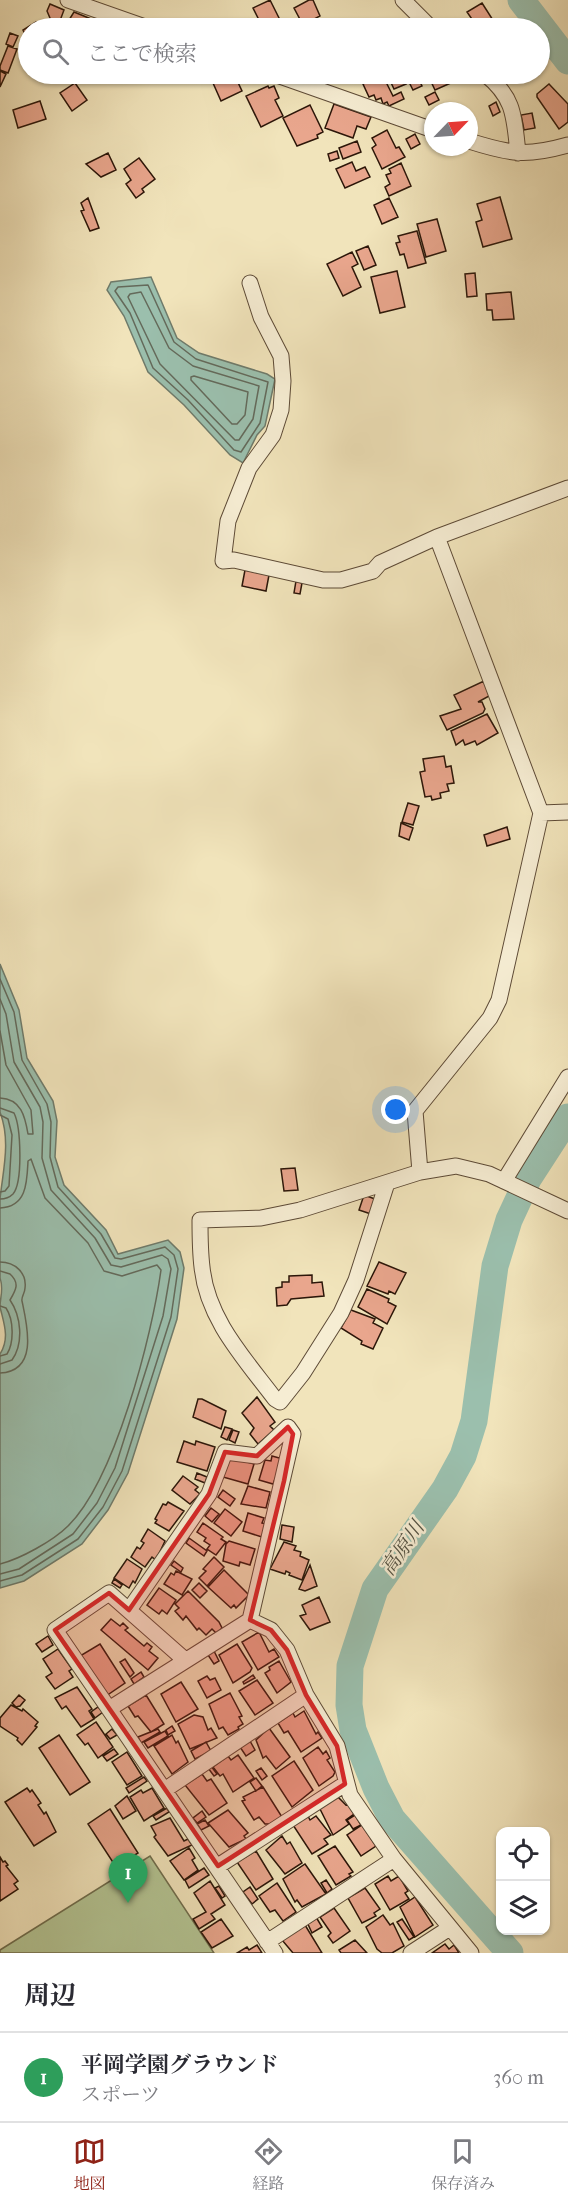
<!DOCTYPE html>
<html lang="ja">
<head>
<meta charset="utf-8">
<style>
	body { margin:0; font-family:"IM FELL French Canon","Noto Serif JP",serif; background:#f7f7f7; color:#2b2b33 }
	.controls { position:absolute; right:18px; bottom:18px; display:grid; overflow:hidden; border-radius:12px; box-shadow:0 2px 4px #0004 }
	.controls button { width:54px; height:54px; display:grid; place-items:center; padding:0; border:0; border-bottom:2px solid #e1e1e2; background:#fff; color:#2b2b33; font:30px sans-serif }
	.compass { position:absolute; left:424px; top:102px; width:54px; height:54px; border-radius:50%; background:#fff; box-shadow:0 2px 4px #0004; rotate:65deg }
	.you { position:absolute; left:396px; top:1110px; width:21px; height:21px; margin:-15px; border:4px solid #fff; border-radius:50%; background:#1a73e8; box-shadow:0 0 0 9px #1a73e833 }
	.badge { display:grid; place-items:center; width:39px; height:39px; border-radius:50%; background:#8f2418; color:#fff; font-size:20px; font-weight:700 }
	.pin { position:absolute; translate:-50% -50px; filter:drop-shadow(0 2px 3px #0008) }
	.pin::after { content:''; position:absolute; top:32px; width:21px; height:18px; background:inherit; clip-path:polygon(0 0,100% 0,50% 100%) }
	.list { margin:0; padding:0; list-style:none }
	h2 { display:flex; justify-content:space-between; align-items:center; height:78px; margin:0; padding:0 24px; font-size:26px }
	h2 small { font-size:20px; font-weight:400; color:#7c7c81 }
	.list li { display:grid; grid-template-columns:39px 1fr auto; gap:18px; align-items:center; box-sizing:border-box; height:90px; padding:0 24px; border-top:2px solid #e1e1e2 }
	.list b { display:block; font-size:22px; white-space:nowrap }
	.list p { margin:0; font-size:20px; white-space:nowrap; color:#7c7c81 }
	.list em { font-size:20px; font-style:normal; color:#7c7c81 }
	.icon { flex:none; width:33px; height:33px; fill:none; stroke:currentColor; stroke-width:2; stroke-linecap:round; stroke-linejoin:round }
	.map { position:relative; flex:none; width:568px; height:1953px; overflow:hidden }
	.search { position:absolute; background:#fff; box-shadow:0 2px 4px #0004; left:18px; right:18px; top:18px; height:66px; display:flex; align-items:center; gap:15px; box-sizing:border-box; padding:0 21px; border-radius:33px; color:#7c7c81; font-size:22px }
	.sheet { height:168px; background:#fff }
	nav { display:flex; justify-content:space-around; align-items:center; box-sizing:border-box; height:84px; border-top:2px solid #e1e1e2; background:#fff; font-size:16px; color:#7c7c81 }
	nav a { display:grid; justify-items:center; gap:3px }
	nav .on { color:#8f2418 }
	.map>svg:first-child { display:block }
	.green { fill:#b4c594; stroke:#706e4e; stroke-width:1.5 }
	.water { fill:#9bbfad; stroke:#6f7b6b; stroke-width:1.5 }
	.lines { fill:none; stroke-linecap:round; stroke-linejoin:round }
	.shore { stroke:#646a5b; stroke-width:1.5 }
	.river { stroke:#9bbfad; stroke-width:27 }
	.building { fill:#e9a68d; stroke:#2c1609; stroke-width:1.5 }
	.minor-casing { stroke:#5d4a36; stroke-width:17 }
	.minor { stroke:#f6edd3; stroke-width:15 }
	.marked { fill:#d62828; fill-opacity:0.2; stroke:#d62828; stroke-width:4.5; stroke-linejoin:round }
	.labels { text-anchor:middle; stroke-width:5; stroke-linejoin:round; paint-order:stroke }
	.water-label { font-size:20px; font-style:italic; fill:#535142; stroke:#f6edd3 }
</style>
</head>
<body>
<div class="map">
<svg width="568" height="1953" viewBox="0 0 568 1953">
	<rect width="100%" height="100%" fill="#f1e4bb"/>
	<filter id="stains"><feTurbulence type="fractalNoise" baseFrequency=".00333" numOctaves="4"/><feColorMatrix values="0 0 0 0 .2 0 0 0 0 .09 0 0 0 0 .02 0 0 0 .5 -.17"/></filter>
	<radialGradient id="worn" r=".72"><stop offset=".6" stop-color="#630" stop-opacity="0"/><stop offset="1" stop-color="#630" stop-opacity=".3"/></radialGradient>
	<path class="green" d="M150,1856l64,97h-214v-3z"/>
	<path class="water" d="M151,277l26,61 22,15 68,21 8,5 -10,47 -8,9 -14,28 -13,-8 -46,-50 -36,-33 -24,-56 -17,-26 4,-8z
		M0,964l19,46 8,48 26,43 4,20 -2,36 9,28 42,45 12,24 50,-14 12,12 4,16 -7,51 -49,154 -20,37 -26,34 -58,37 -24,7v-234c10,-16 4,-30 0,-47 0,-10 4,-18 0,-29 0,-26 0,-53 0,-79 3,-29 11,-58 0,-87z"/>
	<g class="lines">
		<path class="shore" d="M148,285l26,57 22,17 72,23 -8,41 -19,29 -7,-2 -46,-50 -35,-32 -23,-55 -15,-22 3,-4z
			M141,292l28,56 24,18 66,20 -6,33 -14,21h-4l-75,-76 -32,-67 2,-3z
			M194,376l54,16 -3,23 -8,9h-5l-41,-44v-3z
			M0,979l14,33 8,48 25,44 4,18 -1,35 8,30 43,47 14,24 6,1 44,-12 9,8 4,14 -7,48 -49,154 -19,36 -25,32 -56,36 -22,6
			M0,999l6,15 8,48 26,45 3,15 -1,36 9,32 44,48 16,27 10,2 41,-12 6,4 3,10 -8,47 -48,152 -18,35 -24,31 -54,35 -19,5
			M0,1031l6,34 25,45 2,24h-5c-3,-18 -7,-35 -28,-36
			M0,1108l14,5c7,14 9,69 -1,81 -4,4 -8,5 -13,5
			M0,1115l8,4 4,16 -3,51 -4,5 -5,1
			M0,1208c27,-1 27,-26 28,-47l3,-2 14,39 43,45 16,28 18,5 35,-11 4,5c-9,66 -46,210 -93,256 -15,15 -48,33 -68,38
			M0,1262c15,0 27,11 25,26 0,5 -4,9 -3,13 5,24 17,70 -22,72
			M0,1271l10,3c10,9 6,16 0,26 11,16 14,43 2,60l-12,4
			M0,1306l6,2c8,12 8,35 1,46l-7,2"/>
		<path class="river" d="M521,0l47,61
			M510,1953l-118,-134 -16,-31 -23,-58 -4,-25 1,-39 25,-77 70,-100 18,-33 11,-35 21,-155 14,-46 19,-41 40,-62"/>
	</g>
	<path class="building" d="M270,0l14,28h-21l-10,-20z
		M309,0h4l7,16 -17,9 -9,-17z
		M482,3l16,25h-20l-11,-16z
		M50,4l14,6 -6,16 -5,-1 -6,-14z
		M74,12l22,9 -2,5 3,2h-33z
		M36,22l4,6h-12v13l-5,-11z
		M10,33l8,3 -5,11 -7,-3z
		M8,46l9,3 -9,24 -8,-3v-4z
		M0,71l6,3 -6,13z
		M209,74h25l8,17 -21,10z
		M382,74l11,22 8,-4 3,7 -15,7 -2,-4 -4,2 -2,-6 -5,2 -2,-5 -5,2 -6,-13z
		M387,74h14l5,10 -12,5z
		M405,74h17l1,2 -5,2 4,8 -9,4z
		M430,74h41l-36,16 -7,-15z
		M75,83l12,17 -15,11 -12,-18z
		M549,84l19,20v18l-9,7 -22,-32v-3z
		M268,86l1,2 5,-2 5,12 -4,2 8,16 -22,11 -15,-31z
		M435,92l4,8 -10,5 -4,-8z
		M40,101l6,18 -28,9 -5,-18z
		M496,102l4,10 -7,4 -4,-10z
		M334,104l37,13 -5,12 -9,-3 -4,12 -28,-10z
		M310,105l13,27 -6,3 1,3 -21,8 -14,-28z
		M532,113l3,15 -11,2 -3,-15z
		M387,130l9,18 3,-1 6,10 -23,12 -10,-21 4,-3 -4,-7z
		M415,134l5,10 -9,5 -5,-10z
		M357,141l4,11 -18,7 -4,-11z
		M337,151l2,7 -9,3 -2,-7z
		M108,153l8,17 -15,7 -15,-13z
		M139,158l16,21 -13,10 2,3 -8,6 -10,-14 5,-4 -7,-11z
		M352,162l4,9 9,-4 5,10 -25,11 -9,-19z
		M401,163l10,23 -22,10 -4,-9 5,-3 -4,-9 5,-2 -2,-4z
		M500,197l12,42 -29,8 -7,-25 6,-2 -5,-16z
		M88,198l11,30 -9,3 -9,-20 3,-1 -3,-7z
		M389,198l9,19 -16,7 -8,-19z
		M437,219l9,32 -20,6 -9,-33z
		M417,231l9,32 -18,5 -4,-14 -4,1 -4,-12 4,-1 -2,-6z
		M368,246l8,19 -12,5 -8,-19z
		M352,252l6,12 -6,3 9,20 -18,9 -16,-32z
		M397,271l8,36 -25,6 -9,-36z
		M475,273l2,23 -10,1 -2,-23z
		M511,292l3,27 -21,1 -1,-10h-5l-1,-16z
		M245,570l24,5 -3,16 -24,-5z
		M296,581l6,2 -2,11 -6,-1z
		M484,681l7,14 -13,7h4l3,7 -2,4 -36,17 -7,-14 21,-7 -7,-14z
		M487,714l11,19 -21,12 -2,-4 -10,4 -2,-5 -7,5 -5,-14z
		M444,756l2,11 5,-1 3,17 -7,1 2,7 -9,2 1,5 -9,2 -1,-4 -6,1 -5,-25 5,-1 -2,-12z
		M408,803l11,3 -6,19 -11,-3z
		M401,823l12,5 -4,12 -10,-4z
		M507,827l3,12 -23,7 -3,-11z
		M295,1168l3,22 -14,1 -3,-22z
		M364,1195l11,4 -4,15 -12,-4z
		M379,1262l27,11 -11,21 -6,-3 -1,3 -21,-8z
		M312,1275v8l10,-1 2,14 -33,3 -4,6 -10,1 -1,-18 6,-1v-5h7v-6z
		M367,1289l22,10 -1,3 8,4 -9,18 -29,-17z
		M351,1310l24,9 -2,4 10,5 -10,21 -12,-5 1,-3 -21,-13z
		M257,1397l18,25 -5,4 4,4 -16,14 -8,-10 4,-6 -12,-15z
		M198,1399h4l24,12 -5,18 -28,-12z
		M225,1427l7,2 -5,11 -6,-3z
		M233,1430l6,2 -4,11 -6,-3z
		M184,1441l11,4 1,-4 19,6 -8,24 -30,-9z
		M272,1456l11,3 -10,25 -14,-4 6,-20 6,1z
		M234,1458l20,6 -6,20 -25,-7 4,-16z
		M197,1473l10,4 -2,6 -10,-4z
		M183,1476l15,11 -3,3 5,4 -10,10 -18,-14z
		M248,1486l22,6 -4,16 -25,-4z
		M223,1490l12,9 -5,7 -12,-9z
		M168,1502l16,9 -15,20 -14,-8 2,-3 -2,-1 8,-15 3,1z
		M211,1508l8,6 -7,8 -7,-6z
		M225,1509l17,13 -11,14 -17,-13z
		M248,1513l16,5 -2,5 4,1 -4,13 -19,-6z
		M203,1523l20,14 -2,2 5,3 -10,13 -9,-6 3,-4 -6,-4 2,-3 -9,-6z
		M282,1525l12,2 -2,15 -12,-3z
		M148,1529l17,12 -9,19 -4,-3 -7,10 -14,-10 6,-10 3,2 4,-6 -3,-2z
		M189,1538l18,13 -3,5 -18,-13z
		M229,1541l26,8 -5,16 -10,-3 -1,4 -16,-5 3,-17z
		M284,1542l12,4 -2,4 7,2 -1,4 9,4 -7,20 -13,-5 1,-2 -4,-2 -1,3 -15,-5z
		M214,1557l10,10 -17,19 -8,-8 7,-7 -3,-2z
		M127,1559l15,10 -7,14 -2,-2 -4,7 -15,-10z
		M174,1561l9,7 -2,4 -10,-7z
		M310,1565l7,21 -12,5 -6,-2z
		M224,1570l25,25 -13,13 -2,-3 -3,3 -23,-21z
		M176,1571l16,8 -10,16 -18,-11 7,-11 3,2z
		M114,1579l8,6 -2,3 -8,-5z
		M199,1583l8,8 -7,7 -8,-8z
		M159,1588l17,12 -9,14 -5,-4 -3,4 -12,-9z
		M188,1591l31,31 3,6 -5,6 -5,-5 -6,6 -7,-7 -2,2 -11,-14 -3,4 -8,-9 4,-3 -4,-4z
		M319,1597l11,25 -20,8 -10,-14 6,-2 -4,-9z
		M111,1619l9,7 3,-3 5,5 -3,2 19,16 3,-3 5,4 -3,4 9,7 -10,12 -47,-40z
		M259,1632l10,20 5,-3 5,8 -21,13 -16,-28z
		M48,1636l5,9 -11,7 -6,-8z
		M100,1644l25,39 -19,13 -26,-40z
		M237,1644l15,24 -2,4 -17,11 -14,-28z
		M58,1649l14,20 -3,2 4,6 -18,12 -9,-12 6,-4 -9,-14z
		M214,1651l5,10 -5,3 -6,-9z
		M125,1659l9,14 -4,4 -10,-15z
		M279,1661l12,21 -14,11 -12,-20 5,-3 -1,-3z
		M141,1672l3,5 -10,7 -3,-5z
		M253,1675l2,3 -11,6 -1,-2z
		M207,1676l3,4 5,-2 6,12 -14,8 -9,-17z
		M257,1680l16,23 -18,12 -16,-24z
		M181,1682l17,27 -22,13 -15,-28z
		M77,1687l15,22 -3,2 5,8 -13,8 -15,-21 -4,3 -7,-11z
		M230,1693l12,23 -3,1 4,7 -5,3 1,2 -11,6 -5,-8 -4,2 -10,-25z
		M19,1695l6,5 -5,6 -4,1 -4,-4z
		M146,1695l18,29 -13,8 -13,-16 -3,1 -7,-11z
		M11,1705l11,6 1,-2 15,13 -3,4 2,1 -15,18 -5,-5 1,-2 -18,-12v-8z
		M98,1707l5,5 -8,6 -4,-6z
		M304,1711l12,23 2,-2 4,6 -21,14 -13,-21 -4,2 -6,-10 15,-10 2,4z
		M194,1715l9,2 5,13 3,-2 6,10 -27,11 -12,-25z
		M96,1722l17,25 -15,11 -10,-15 -3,2 -8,-10z
		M172,1726l3,5 -7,4 -2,-5z
		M269,1728l21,29 -14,12 -10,-13 -3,2 -7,-18z
		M112,1729l5,6 -7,4 -4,-5z
		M158,1729l2,3 -19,11 -3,-6z
		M165,1731l3,5 -20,12 -4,-6z
		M59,1735l31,47 -20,13 -31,-47z
		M172,1735l4,8 2,-2 10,21 -16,12 -18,-28z
		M250,1741l5,9 -9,6 -6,-9z
		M206,1742l5,9 -16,8 -4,-8z
		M318,1747l5,7 3,-3 4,7 -3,2 8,12 -2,4 -14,10 -16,-28z
		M114,1749l4,5 -11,7 -4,-5z
		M127,1752l15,24 -15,9 -15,-23z
		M238,1755l16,23 -21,14 -10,-18 -3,2 -7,-9 15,-11 3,4z
		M294,1761l19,29 -21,17 -20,-31z
		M211,1766l6,8 -3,2 -6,-8z
		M261,1768l6,8 -5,4 -6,-9z
		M202,1774l5,7 4,-2 16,24 -18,12 -24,-30z
		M144,1777l3,4 -18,12 -3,-5z
		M256,1778l6,8 -6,5 -6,-9z
		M263,1787l19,30 -12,7h-5l-6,-7 -5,3 -12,-19 3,-1 -2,-3z
		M27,1788l3,4 2,-2 9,13 -3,2 6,9 2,-2 10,20 -22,14 -29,-44z
		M152,1788l12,20 -20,13 -14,-24 11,-7 2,3z
		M127,1796l9,15 -13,8 -8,-13z
		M337,1796l9,9 2,-1 6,10 -8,6 3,4 -16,11 -13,-26z
		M167,1808l2,4 -13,8 -3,-4z
		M110,1809l28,44 -22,14 -28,-43z
		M228,1810l20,23 -4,3 2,3 -17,8 -21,-24z
		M202,1811l4,6 -9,6 -4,-5z
		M355,1815l6,10 -8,4 -6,-9z
		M308,1816l2,4 6,-4 15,19 -7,4 4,5 -16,10 -19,-29z
		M170,1818l14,23 4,-2 4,6 -24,11 -14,-19 2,-2 -5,-9z
		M205,1820l4,6 -8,4 -4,-6z
		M362,1825l14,21 -15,10 -14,-21z
		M282,1836l5,8 3,-2 12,21 -17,11 -19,-24z
		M335,1846l18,26 -4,2 2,2 -15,9 -18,-29z
		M189,1848l6,10 -3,2 6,10 -14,10 -14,-19z
		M256,1851l17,28 -17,11 -19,-28z
		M0,1857l3,5 2,-1 3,4 -2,1 12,15 -4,3 4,5 -18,12z
		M305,1864l21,30 -24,13 -5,-7 -2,2 -12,-23z
		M204,1868l5,7 -20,13 -4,-8z
		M388,1876l3,5 8,-5 9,15 -3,2 4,6 -19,11 -15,-26z
		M326,1880l6,9 -5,4 -6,-10z
		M210,1881l15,24 -14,9 4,5 -16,10 -6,-10 13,-7 -12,-19z
		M277,1883l19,29 -13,9 -8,-11 -5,2 -11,-16z
		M219,1886l6,10 -3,2 -7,-10z
		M250,1887l8,12 -6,5 -9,-12z
		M365,1888l15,21 -6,4 2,3 -14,7 -14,-25z
		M415,1897l18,28 -18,12 -15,-30z
		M334,1908l16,23 -17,12 -5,-7 3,-3 -11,-16z
		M383,1915l7,10 3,-2 11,23 -12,7h-10l-5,-4 -11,-22z
		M316,1917l6,10 -10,6 -5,-11z
		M221,1919l12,17 -21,12 -11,-16z
		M402,1919l12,18 -5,3 -12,-18z
		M305,1925l17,28h-29l-11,-13z
		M355,1940l12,13h-26l-2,-3z
		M445,1944l4,5 5,-4 5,8h-27z
		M257,1945l5,8h-25l10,-6 2,3z"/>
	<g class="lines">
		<defs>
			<path id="minor" d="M68,0l80,28
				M403,0l28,28
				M274,74l159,56
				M485,74c30,24 29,43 33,79
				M469,141c41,13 57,16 99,4
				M250,283l11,34 20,39 2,25 -2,29 -8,25 -24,33 -21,53 -5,40 11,-1 89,20h18l32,-9 7,-8 57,-26 131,-49
				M541,813l27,-1
				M420,1172l-5,-61 75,-93 9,-18 42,-187 -104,-276
				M504,1181l64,-104
				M387,1183l-31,97 -15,33 -38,60 -23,29 -5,-3c-30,-40 -68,-80 -73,-132 -2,-16 -2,-31 -2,-47l61,-2 39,-8 120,-38 36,-6 33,8 79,37
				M129,1610l80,-116 16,-42 32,4 31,-29 5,7 -43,186 21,10 16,20 19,45 31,51 13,49 44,64 77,94
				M250,1620l-141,89 166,244
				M109,1709l-54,-79 54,-37 76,67
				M166,1789l140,-94
				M218,1866l127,-82
				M267,1942l127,-83
				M411,1953l37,-24"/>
		</defs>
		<use href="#minor" class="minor-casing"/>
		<use href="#minor" class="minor"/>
	</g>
	<path class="marked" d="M288,1427l5,7 -9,47 -34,139 21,10 16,20 19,45 31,51 8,38 -127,82 -163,-236 54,-37 20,17 80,-116 16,-42 32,4z"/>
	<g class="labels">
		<g class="water-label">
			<text transform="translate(402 1548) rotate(-56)" y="7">高原川</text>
		</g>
	</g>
	<rect width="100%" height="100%" filter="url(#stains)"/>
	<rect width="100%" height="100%" fill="url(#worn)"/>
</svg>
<div class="controls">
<button><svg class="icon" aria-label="locate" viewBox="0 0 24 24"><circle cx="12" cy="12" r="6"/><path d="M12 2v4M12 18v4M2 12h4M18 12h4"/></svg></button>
<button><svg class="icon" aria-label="layers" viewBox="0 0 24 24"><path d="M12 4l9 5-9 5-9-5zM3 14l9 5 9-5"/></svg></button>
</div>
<svg class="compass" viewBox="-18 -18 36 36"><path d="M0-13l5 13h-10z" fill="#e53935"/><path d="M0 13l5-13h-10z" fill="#7c7c81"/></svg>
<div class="you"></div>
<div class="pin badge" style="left:128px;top:1903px;background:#2e9e5b">1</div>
<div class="search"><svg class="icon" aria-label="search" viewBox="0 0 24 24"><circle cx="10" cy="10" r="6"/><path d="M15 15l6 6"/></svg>ここで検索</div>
</div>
<section class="sheet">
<h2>周辺<small></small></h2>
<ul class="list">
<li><span class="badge" style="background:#2e9e5b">1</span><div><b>平岡学園グラウンド</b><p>スポーツ</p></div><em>360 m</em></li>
</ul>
</section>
<nav>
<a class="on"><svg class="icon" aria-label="map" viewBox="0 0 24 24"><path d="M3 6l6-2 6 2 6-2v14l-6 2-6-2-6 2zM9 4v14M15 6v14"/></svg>地図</a>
<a><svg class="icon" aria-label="directions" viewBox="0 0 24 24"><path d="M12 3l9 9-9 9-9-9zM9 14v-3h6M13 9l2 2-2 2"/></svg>経路</a>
<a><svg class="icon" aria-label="saved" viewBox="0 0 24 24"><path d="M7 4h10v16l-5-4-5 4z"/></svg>保存済み</a>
</nav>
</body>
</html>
